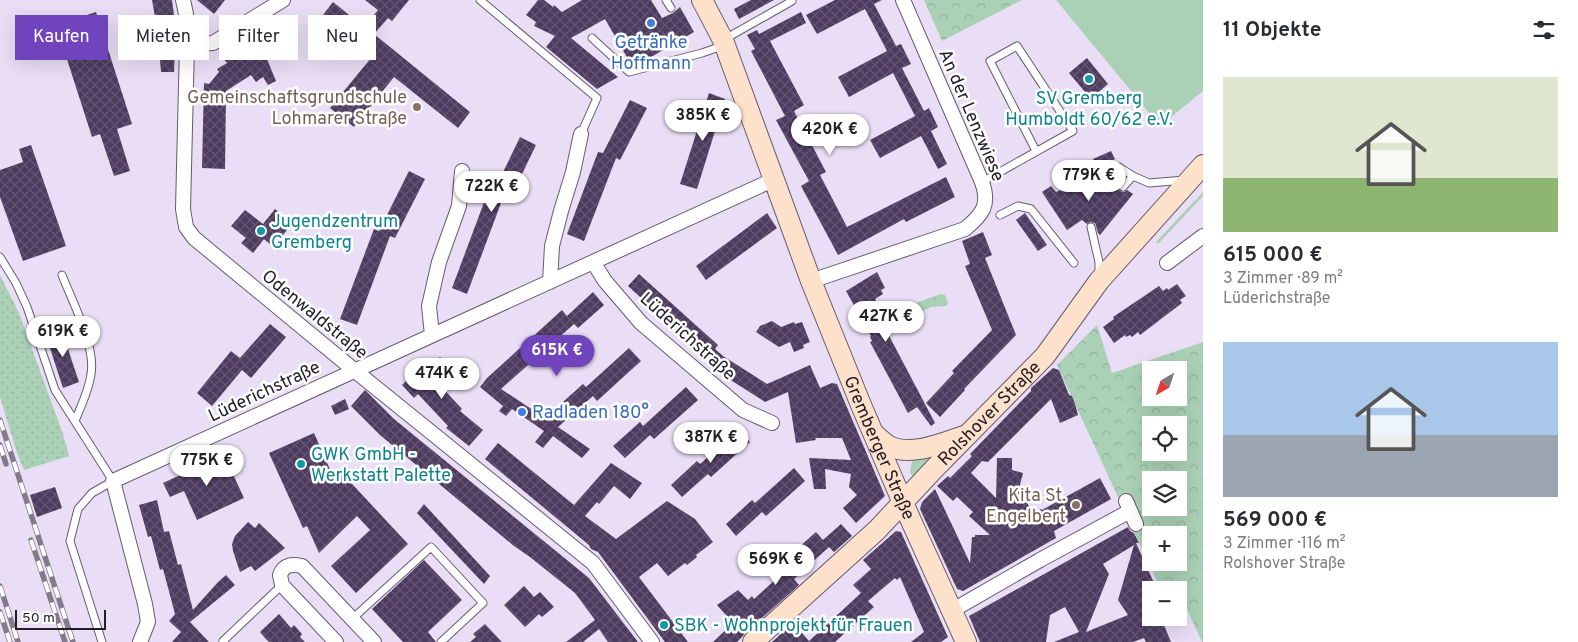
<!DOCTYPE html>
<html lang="de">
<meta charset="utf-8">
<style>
body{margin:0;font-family:Overpass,sans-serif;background:#f2f2f3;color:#2b2b33;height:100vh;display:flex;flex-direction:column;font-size:19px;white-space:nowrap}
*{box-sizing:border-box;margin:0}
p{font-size:16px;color:#7c7c81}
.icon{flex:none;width:28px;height:28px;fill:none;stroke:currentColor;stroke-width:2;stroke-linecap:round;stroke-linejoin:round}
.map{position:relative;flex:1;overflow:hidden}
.side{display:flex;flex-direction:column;background:#fff;width:375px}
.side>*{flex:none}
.top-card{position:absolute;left:15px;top:15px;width:475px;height:45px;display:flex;gap:10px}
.needle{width:32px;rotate:219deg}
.controls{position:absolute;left:1142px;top:361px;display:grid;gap:10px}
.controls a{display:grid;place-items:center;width:45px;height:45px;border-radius:0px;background:#fff;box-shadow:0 5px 20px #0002;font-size:25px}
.scale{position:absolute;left:15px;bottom:12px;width:91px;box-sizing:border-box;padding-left:5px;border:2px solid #211d25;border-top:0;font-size:14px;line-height:18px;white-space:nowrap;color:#211d25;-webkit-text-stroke:4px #fff;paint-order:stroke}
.price{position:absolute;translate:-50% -42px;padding:0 11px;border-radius:18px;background:#fff;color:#222;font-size:16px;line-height:32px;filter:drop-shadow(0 1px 2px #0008)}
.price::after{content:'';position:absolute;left:50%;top:30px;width:15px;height:11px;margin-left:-8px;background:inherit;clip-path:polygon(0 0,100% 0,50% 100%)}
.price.current{background:#7044bc;color:#fff}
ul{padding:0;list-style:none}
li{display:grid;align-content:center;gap:10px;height:265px;padding:0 20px}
li span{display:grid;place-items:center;height:155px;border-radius:0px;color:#555}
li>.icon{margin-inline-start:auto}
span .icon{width:90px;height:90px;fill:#fffc;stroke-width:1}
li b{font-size:21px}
h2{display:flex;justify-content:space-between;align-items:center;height:60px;padding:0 20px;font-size:21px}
.tag{padding:0 18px;border-radius:0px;background:#fff;box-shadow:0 5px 20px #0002;font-size:18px;line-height:45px}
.tag.current{background:#7044bc;color:#fff}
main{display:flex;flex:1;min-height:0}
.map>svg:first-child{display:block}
</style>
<main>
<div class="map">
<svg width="1203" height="642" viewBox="0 0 1203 642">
<defs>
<pattern id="park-crowns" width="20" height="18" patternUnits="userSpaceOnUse" patternTransform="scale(1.25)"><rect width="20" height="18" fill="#aad1b5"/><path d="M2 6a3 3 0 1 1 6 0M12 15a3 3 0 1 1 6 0" fill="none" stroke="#92b39c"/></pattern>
<pattern id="garden-dots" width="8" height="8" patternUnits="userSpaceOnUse" patternTransform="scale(1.25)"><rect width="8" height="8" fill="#aad1b5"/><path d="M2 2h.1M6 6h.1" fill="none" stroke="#92b39c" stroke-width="1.8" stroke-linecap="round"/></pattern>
<pattern id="building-cross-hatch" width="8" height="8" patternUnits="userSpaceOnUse" patternTransform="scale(1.25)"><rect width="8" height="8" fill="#4e3b60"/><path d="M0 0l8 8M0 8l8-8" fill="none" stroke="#645573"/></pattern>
</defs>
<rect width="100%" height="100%" fill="#e9def5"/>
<path fill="#aad1b5" d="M1056,0H1203V91L1160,126Z
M1203,192V196L1158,244L1156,242Z
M939,450L916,474L912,476L910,472L913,455Z"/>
<path fill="url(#park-crowns)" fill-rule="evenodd" d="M924,0H1022L942,41Z
M941,294L945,295L948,303L946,306L931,307L919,313L915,311L913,308L916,303Z
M1097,325L1112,373L1203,342V642H1202L1177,587L1170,590H1161L1057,365ZM1151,370H1179V398H1151ZM1151,425H1179V452H1151ZM1151,480H1179V508H1151ZM1151,535H1179V562H1151Z"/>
<path fill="url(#garden-dots)" d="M0,275L19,313L63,434L69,456L24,470L17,453L0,397Z"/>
<path fill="url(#building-cross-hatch)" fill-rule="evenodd" d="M152,0H172L175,23L169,24L171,44H175L174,72H161L158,34Z
M197,0H225L214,14Z
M365,0H409L392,21L388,18L374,34L470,112L458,128L394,77L354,127L330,108L371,58L342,34L337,40L316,24L333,2L364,27L378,10Z
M538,0H544L553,7L554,5L562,12L582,0H651L662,18L673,13L680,7L694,32L641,63L632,66L605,19L589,28L571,38L618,77L597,89L546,47L555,36L534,26L536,22L526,15Z
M751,0H774L739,19L734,9Z
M835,0H882L874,4L896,46L901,44L911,64L902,68L924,111L929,108L938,127L931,131L947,164L938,169L921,136L880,158L870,140L915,116L893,73L849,97L838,77L887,51L865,9L817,34L806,15Z
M96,12L132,124L117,129L130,171L114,176L100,134L92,137L56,25Z
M801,12L806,23L770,41L804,105L794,111L826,172L820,175L847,227L946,177L955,197L906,222L904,219L838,255L801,186L809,181L776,120L785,116L751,51L755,49L747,35L757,30L759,34Z
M257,38L265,51L264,52L276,81L268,85L263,77L256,82L251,75L226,91L225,169L202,168L204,83L209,84L219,72L217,69L227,63L224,59Z
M1087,58L1108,84L1091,99L1069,73Z
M709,93L725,99L697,189L680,184Z
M630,100L647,108L620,160L616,158L584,241L567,234L598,152L603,153Z
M520,137L536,145L511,197L504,195L467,294L452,288L489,189L494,191Z
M31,145L66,246L23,261L0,197V170L23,162L19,149Z
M1111,151L1115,159L1097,168L1093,159Z
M1103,170L1102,173L1104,177L1107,178L1111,177L1119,183L1118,188L1120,191L1124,192L1127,190L1133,194L1100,235L1098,233L1095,223L1090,222L1087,224L1082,220L1067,230L1042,192L1051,186L1056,192Z
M409,171L425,179L395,238L390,236L357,325L340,319L374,229L379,231Z
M275,209L292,223L283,235L288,239L278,251L264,239L253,253L241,243L246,238L231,226L245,210L263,224Z
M767,213L777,228L706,280L696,266Z
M1025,213L1047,245L1038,251L1016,220Z
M983,232L992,255L985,258L1016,335L964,389L965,390L940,417L926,403L954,373L952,371L992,330L965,266L970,264L962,241Z
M877,272L885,288L881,290L883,294L875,299L889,326L885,328L935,423L931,426L917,407L908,413L870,342L872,341L870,337L871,336L846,291Z
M639,274L718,345L715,349L723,356L767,384L810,365L820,388L832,383L837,384L885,496L856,523L843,508L857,495L849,487L851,474L825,469L826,489H814L809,458L851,460L842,438H815L816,440L796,443L788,392L765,402L715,370L717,367L628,286Z
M1177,284L1186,296L1180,300L1182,303L1140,335L1138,332L1132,337L1130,335L1126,337L1125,335L1114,343L1103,327L1114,319L1113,317L1159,286L1163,291L1167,288L1168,290Z
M593,292L604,305L578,328L574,324L501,389L545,418L583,384L586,387L629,348L641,361L597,401L593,396L558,427L590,449L582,458L553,436L543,448L535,442L544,431L512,409L506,416L499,411L503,406L480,387L487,378L562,310L567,316Z
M772,321L781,327L794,322L795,324L802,322L810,342L803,345L804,348L794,352L790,342L779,347L756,332L760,326Z
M270,324L286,337L251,378L242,370L212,406L197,393L231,351L240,358Z
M62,331L64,336L69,335L72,344L67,346L79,382L63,388L46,336Z
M440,357L451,369L437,382L462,409L460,411L483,430L469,446L446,428L448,426L418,394L414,398L402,385L422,366L427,362L430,366Z
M1053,368L1059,370L1069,395L1072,396L1075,404L1078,415L1060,423L1051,399L988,462L982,461L971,473L996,498L997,458H1012V470L1023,473L1019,489L1033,513L1041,509L1042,510L1100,478L1111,499L1054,531L1056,538L963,591L957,589L920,509L922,502L935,489L970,563L972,537H975V535H990L969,516L973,512L957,497L953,501L937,486L948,476L950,478L972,456L970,454L1031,391V388Z
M686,387L698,400L654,439L650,435L625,458L613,446L640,422L643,426Z
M365,390L394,419L589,578L638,642H608L599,629L583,642H566L595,620L575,593L530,557L514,546L380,435L351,406Z
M345,399L349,409L335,415L331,406Z
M739,430L750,442L711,477L708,474L682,497L671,485L697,461L700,464Z
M314,433L332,474L340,471L408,544L356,593L331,566L370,530L357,516L319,553L307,526L303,528L269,453Z
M498,443L574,505L611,463L642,483L630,499L614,486L599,504L597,502L585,516L616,539L667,501L695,519L713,542L696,555L697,557L687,565L685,563L668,576L657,563L639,577L688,642H665L598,552L591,549L589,545L485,459Z
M224,455L244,498L197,520L184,491L170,497L163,483Z
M794,468L805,481L766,516L762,512L736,536L726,524L752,500L755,503Z
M55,487L62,508L37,517L30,495Z
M157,500L164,532L169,531L178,565L181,564L193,610L218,582L226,575L235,585L190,622L209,642H172L181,632L169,621L175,614L163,569L160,570L151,536L148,537L139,505Z
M424,504L490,576L484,584L417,513Z
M248,522L255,528L259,523L285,548L255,571L251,566L240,572L233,551L232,544L235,536Z
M841,524L852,536L834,552L829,547L794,579L799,585L745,633L742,637L737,642H713L733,623L717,605L738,590L748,600L752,596L754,599L786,570L780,564L816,532L823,540Z
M1128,527L1130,531L1134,533L1139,543H1136L1154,583L1151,585V618H1161L1171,642H1146L1144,638L1133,642H1054L1079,632L1065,607L1050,615L1046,642H980L969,616ZM1134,545L1118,600L1128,615L1086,632L1109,574L1103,564Z
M896,531L901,532L948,637L941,642H911L924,632L900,577L897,580L895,578L868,601L874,607L835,642H772L793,623L809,641L861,593L853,585L871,569L863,560Z
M424,560L462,600L428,632L436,642H403L372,609Z
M524,586L534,597L540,592L554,607L542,617L539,614L525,627L504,605Z
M279,614L291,628L294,625L302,634L300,637L305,642H269L265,638L260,632Z
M485,624L502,642H470L476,637L473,634Z"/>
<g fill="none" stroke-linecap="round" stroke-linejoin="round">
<defs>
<path id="lane" d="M480,0L597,98L581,134
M666,0L671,8
M592,38L629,72L702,53L722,46
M723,40L792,1
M1107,173L1119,167L1133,176
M982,182L1073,131L1017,46L990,61L1036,151
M1123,187L1133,176L1149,183L1185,180
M1000,215L1018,206L1031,209L1074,263
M1091,227L1099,262V276
M0,257L16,283L27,307L55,390L113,481L92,493L78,509L70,541L102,642
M62,275C72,301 96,346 91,374C89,390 81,406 75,421
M352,619L431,547L483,603L441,642
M224,642L223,641L282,585"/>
<path id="street" d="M183,0L186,14L187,45L183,209L186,227L194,238L354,370L593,563L652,642
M187,45L213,43L283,0
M593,262L605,281L641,323L743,410L772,423
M1167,263L1203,236
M811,281L965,229C983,214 990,205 982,182L903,0
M550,282L552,246L561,211L573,172L581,134
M432,335L429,306L439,262L459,206L462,171
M1126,501L1136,524
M953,610L1040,560L1130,511
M140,642L148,622L145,604L113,481L775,179
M336,642L282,585L280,575C284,564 292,564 302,566L374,642"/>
<g id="secondary">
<path id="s1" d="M702,0L723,40L811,281L861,405L903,503L966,642"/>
<path d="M874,434C879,438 884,443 889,446C911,457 943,443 964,436"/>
<path id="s2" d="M753,642L877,530L934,469L1045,356L1099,281L1203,165"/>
</g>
</defs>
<use href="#lane" stroke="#655b6f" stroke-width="9"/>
<use href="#street" stroke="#655b6f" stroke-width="16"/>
<use href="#secondary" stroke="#655b6f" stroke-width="22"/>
<use href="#lane" stroke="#fff" stroke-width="7"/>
<use href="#street" stroke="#fff" stroke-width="14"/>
<use href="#secondary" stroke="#fde1ca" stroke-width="20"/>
<defs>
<path id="rail" d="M0,420L73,642
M0,445L6,464
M31,540L65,642
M0,586L18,642
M0,612L10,642"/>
</defs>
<use href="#rail" stroke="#827b8a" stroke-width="5.5"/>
<use href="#rail" stroke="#fff" stroke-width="4" stroke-dasharray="11" stroke-linecap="butt"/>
</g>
<g fill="#3f7fe0" stroke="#fff" stroke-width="2">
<circle cx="651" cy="23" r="5"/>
<circle cx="522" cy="412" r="5"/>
</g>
<g fill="#0f9aa8" stroke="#fff" stroke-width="2">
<circle cx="1089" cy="79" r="5"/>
<circle cx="261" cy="231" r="5"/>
<circle cx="301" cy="464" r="5"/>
<circle cx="664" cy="625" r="5"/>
</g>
<g fill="#8d6e63" stroke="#fff" stroke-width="2">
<circle cx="417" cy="107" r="5"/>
<circle cx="1076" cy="505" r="5"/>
</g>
<g text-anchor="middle" stroke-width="5" stroke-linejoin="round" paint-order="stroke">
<g font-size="18" fill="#366cbe" stroke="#fff">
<text x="651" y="48">Getränke<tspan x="651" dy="21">Hoffmann</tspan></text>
<text x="532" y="418" text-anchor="start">Radladen 180°</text>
</g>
<g font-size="18" fill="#785e54" stroke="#fff" text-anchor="end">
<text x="407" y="103">Gemeinschaftsgrundschule<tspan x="407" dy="21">Lohmarer Straße</tspan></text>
<text x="1066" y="501">Kita St.<tspan x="1066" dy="21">Engelbert</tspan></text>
</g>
<g font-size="18" fill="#0d838f" stroke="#fff" text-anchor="start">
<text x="1089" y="104" text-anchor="middle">SV Gremberg<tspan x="1089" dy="21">Humboldt 60/62 e.V.</tspan></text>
<text x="271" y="227">Jugendzentrum<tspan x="271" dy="21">Gremberg</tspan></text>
<text x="311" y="460">GWK GmbH -<tspan x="311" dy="21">Werkstatt Palette</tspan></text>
<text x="674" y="631">SBK - Wohnprojekt für Frauen</text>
</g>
<g font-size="18" fill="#211d25" stroke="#fff">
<text transform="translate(972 115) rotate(67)" y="6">An der Lenzwiese</text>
<text transform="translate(315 314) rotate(39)" y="6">Odenwaldstraße</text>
<text transform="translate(688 336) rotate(42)" y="6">Lüderichstraße</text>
<text transform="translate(264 391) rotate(-25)" y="6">Lüderichstraße</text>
<text dy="6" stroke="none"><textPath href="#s2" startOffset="329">Rolshover Straße</textPath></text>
<text dy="6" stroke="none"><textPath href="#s1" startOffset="482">Gremberger Straße</textPath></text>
</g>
</g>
</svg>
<div class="controls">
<a><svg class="needle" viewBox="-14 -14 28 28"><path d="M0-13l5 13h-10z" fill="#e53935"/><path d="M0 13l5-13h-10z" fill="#7c7c81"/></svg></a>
<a><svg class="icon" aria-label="locate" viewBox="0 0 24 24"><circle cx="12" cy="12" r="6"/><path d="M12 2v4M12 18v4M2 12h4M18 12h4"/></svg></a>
<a><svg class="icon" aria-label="layers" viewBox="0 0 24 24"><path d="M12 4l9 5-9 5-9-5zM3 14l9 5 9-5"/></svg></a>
<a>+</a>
<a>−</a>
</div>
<div class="scale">50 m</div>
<b class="price" style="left:703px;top:142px">385K €</b>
<b class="price" style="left:830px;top:156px">420K €</b>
<b class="price" style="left:1089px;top:202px">779K €</b>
<b class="price" style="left:492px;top:213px">722K €</b>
<b class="price" style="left:886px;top:343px">427K €</b>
<b class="price" style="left:63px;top:358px">619K €</b>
<b class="price current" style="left:557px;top:377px">615K €</b>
<b class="price" style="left:442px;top:400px">474K €</b>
<b class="price" style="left:711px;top:464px">387K €</b>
<b class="price" style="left:207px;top:487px">775K €</b>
<b class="price" style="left:776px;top:586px">569K €</b>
<div class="top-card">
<a class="tag current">Kaufen</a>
<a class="tag">Mieten</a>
<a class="tag">Filter</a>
<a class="tag">Neu</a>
</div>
</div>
<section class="side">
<h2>11 Objekte<svg class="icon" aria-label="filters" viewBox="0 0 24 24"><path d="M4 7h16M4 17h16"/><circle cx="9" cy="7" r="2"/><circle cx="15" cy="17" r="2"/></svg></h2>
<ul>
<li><span style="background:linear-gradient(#dfe7d0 65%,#8fb573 0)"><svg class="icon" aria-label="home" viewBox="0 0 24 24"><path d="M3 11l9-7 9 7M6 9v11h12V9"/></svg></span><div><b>615 000 €</b><p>3 Zimmer · 89 m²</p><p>Lüderichstraße</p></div></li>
<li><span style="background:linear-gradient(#a9c7e8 60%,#9aa5b1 0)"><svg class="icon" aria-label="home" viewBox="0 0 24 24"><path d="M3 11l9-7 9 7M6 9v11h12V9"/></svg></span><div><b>569 000 €</b><p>3 Zimmer · 116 m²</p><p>Rolshover Straße</p></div></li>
</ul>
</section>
</main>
